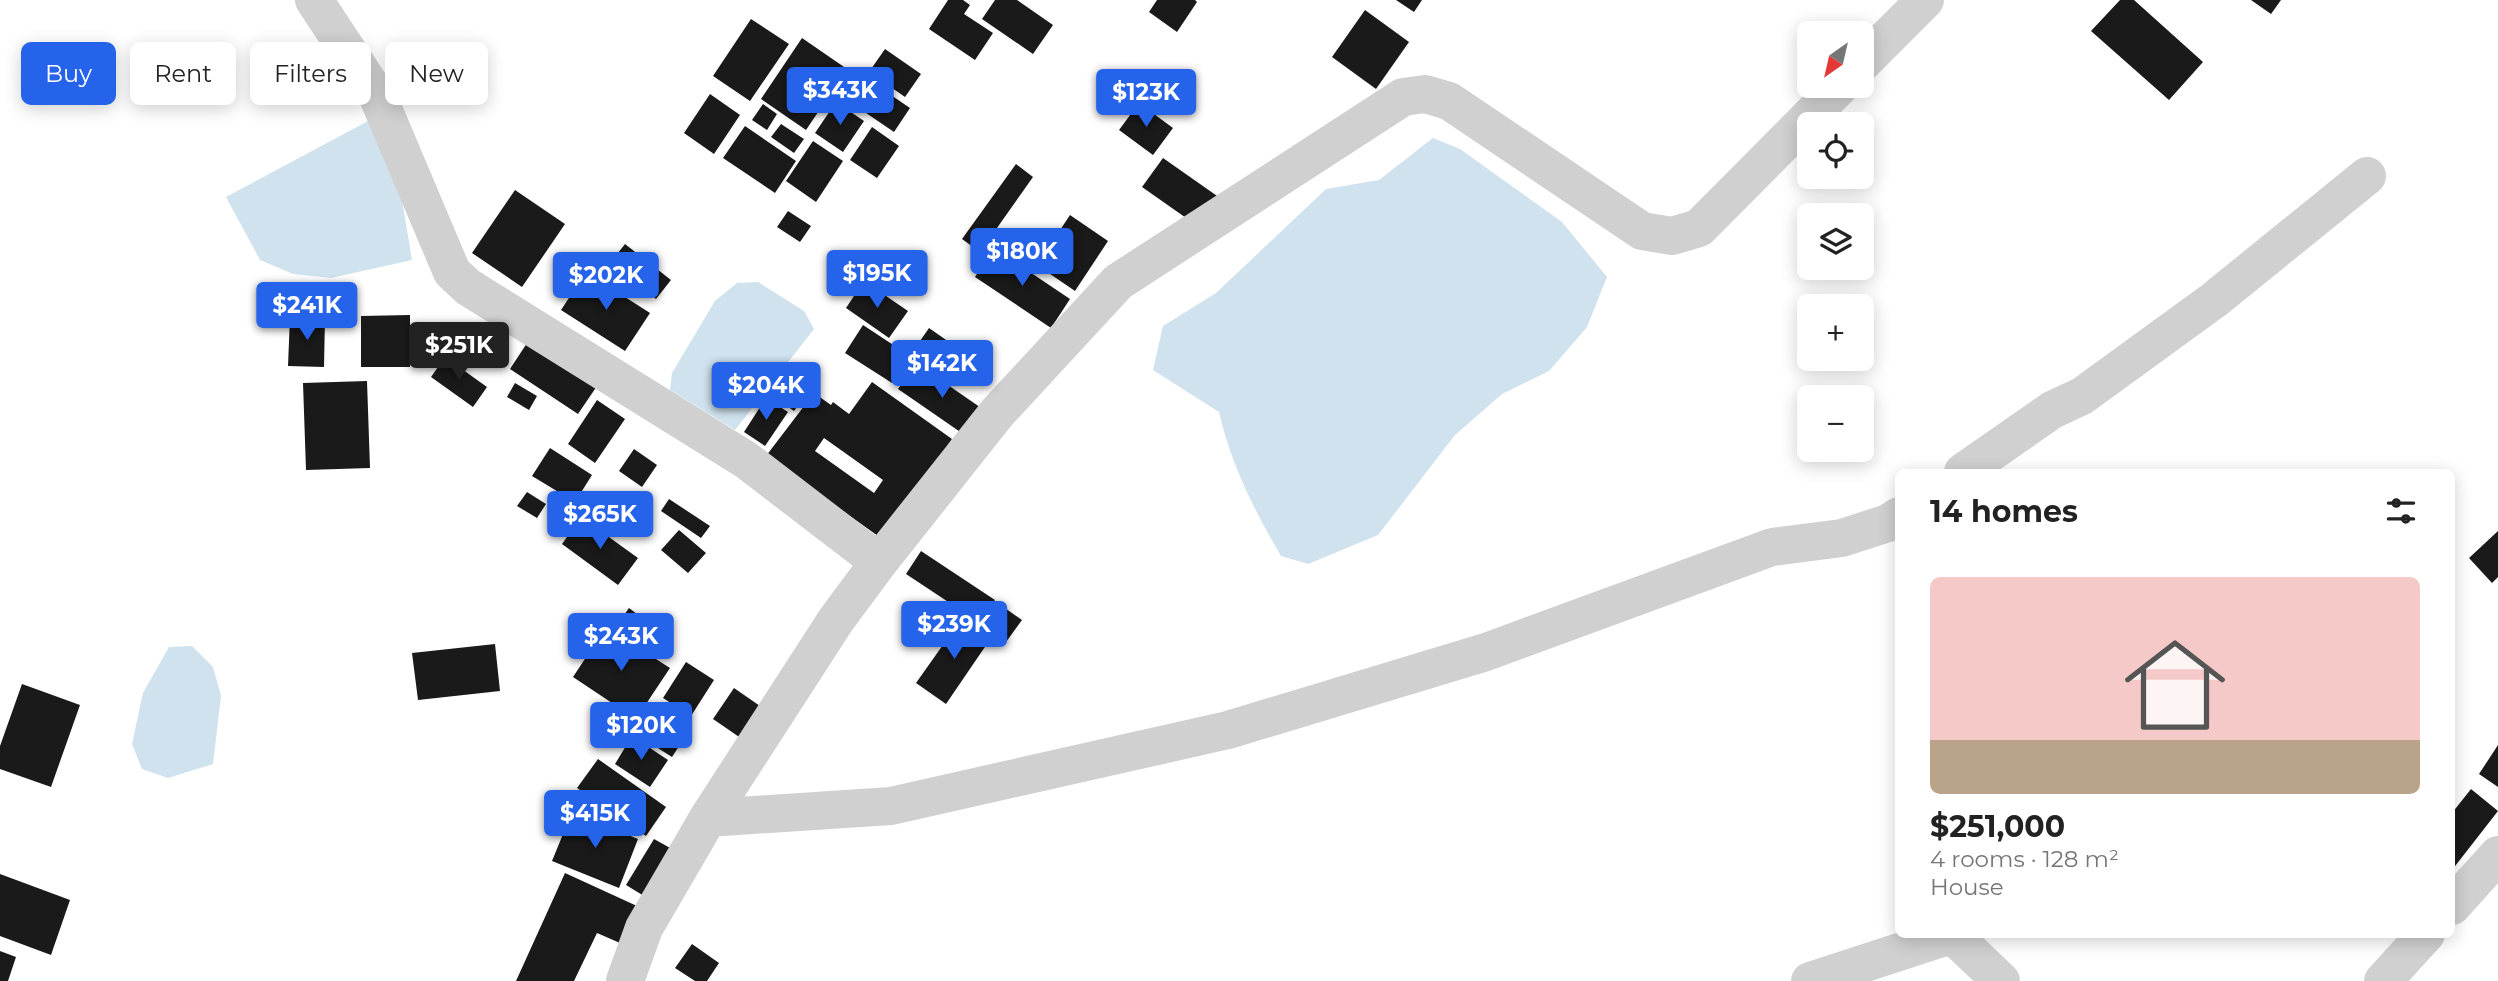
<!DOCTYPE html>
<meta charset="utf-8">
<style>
body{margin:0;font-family:Montserrat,sans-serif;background:#f2f2f2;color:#222;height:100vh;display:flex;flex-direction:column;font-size:26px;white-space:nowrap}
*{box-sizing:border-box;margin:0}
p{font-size:23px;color:#767676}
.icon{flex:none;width:38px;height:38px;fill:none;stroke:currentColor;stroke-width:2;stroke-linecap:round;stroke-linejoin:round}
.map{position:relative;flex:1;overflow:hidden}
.panel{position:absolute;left:1895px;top:469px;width:560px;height:469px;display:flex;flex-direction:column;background:#fff;border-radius:10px;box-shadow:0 4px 18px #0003}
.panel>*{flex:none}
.top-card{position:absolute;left:21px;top:42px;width:665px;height:63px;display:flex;gap:14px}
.needle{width:46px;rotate:214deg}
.controls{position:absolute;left:1797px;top:21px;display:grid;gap:14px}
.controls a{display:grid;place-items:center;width:77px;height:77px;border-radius:10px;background:#fff;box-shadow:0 4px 18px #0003;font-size:35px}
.price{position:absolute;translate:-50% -60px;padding:0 16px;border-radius:7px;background:#2563eb;color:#fff;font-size:23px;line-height:46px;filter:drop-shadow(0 2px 4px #0008)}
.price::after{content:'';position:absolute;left:50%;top:42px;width:21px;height:16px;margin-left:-10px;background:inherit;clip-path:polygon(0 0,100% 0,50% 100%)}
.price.active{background:#222;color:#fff}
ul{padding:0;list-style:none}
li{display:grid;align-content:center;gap:14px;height:371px;padding:0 35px}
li+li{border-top:2px solid #e0e0e0}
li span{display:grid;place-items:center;height:217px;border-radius:10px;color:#555}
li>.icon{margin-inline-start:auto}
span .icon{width:126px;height:126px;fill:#fffc;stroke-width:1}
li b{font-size:30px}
h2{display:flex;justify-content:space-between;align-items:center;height:84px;padding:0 35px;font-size:30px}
.tag{padding:0 24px;border-radius:10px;background:#fff;box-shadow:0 4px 18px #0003;font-size:24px;line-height:63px}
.tag.active{background:#2563eb;color:#fff}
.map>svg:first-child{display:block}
</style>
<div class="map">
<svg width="2498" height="981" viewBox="0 0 2498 981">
<rect width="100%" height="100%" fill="#fff"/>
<path fill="#cfe2ee" d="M370,120L396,164L412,260L331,278L293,274L260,260L226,197Z
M1433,138L1460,149L1562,222L1607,277L1587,327L1549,371L1502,394L1455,435L1378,535L1308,564L1281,556C1254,510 1231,464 1219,412L1153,370L1163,326L1216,293L1326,189L1379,180Z
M758,282L804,311L814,329L735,430L670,390L672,373L715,301L737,283Z
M192,646L213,667L221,696L213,764L168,778L142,769L132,744L143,693L169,647Z"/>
<path fill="#1a1a1a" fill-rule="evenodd" d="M948,0H963L970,5L964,14L993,33L975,60L929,29Z
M995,0H1017L1053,25L1033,54L982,19Z
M1157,0H1195L1197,2L1177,32L1149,12Z
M1396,0H1422L1414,12Z
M2120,0H2134L2203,62L2169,100L2091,31Z
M2251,0H2281L2271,14Z
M1365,10L1409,42L1376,89L1332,57Z
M751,19L789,44L750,101L713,76Z
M802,38L847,69L806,130L761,99Z
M885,49L921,74L905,97L869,72Z
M863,76L910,108L894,132L847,100Z
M710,94L740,115L714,154L684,133Z
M836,102L864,121L843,152L815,133Z
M1139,103L1173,128L1153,155L1119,130Z
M763,104L777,114L767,130L752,120Z
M781,124L804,139L794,153L771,137Z
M745,126L796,161L775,193L723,158Z
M872,127L899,146L877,178L850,160Z
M813,141L843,161L816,202L786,181Z
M1163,158L1220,198L1199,227L1142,187Z
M1016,164L1033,177L980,252L962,239Z
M515,190L565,224L522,287L472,253Z
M788,211L811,226L800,242L777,227Z
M1070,215L1108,241L1075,291L1037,265Z
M625,244L671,280L656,299L610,263Z
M994,248L1070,299L1051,328L975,277Z
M586,272L650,313L625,351L561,310Z
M864,281L908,311L889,338L846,308Z
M410,315V367H361V316Z
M290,316L325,317L324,367L288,366Z
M863,325L910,356L892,383L845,353Z
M929,328L969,356L951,382L911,354Z
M529,340L597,386L578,414L510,369Z
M445,357L487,387L473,407L431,377Z
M916,363L987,412L969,438L898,389Z
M792,367L814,383L794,411L773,396Z
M367,381L370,468L306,470L303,383Z
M872,382L952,439L885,541L766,456L814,393L831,405L833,402L849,414ZM824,438L883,480L874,493L815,451Z
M515,383L537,396L529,410L507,397Z
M766,398L788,412L765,446L744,432Z
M597,400L625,419L595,463L568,444Z
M550,448L592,475L575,502L532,476Z
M634,449L657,465L642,487L619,471Z
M527,492L546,504L537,518L517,506Z
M669,499L710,526L701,538L661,511Z
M581,517L638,558L618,585L562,544Z
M679,530L706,553L688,573L661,550Z
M2498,531V577L2492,583L2469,558Z
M921,551L995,600L980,623L906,574Z
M999,604L1022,620L1006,642L984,626Z
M629,608L650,624L639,640L617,625Z
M962,618L991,638L946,704L916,683Z
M606,627L670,668L636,719L573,677Z
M495,644L500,691L418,700L412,653Z
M686,662L714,680L691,716L663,698Z
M22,684L80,705L51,787L0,769V746Z
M734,688L766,710L745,741L713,719Z
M659,704L692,726L672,757L639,736Z
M632,736L668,760L650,787L615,764Z
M2498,745V787L2479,774Z
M598,759L666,807L646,836L577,788Z
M2471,789L2498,811L2452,870V813Z
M572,812L638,839L619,888L552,861Z
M654,839L672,849L644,896L626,885Z
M565,873L637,906L620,943L597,933L574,981H516Z
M0,874L70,900L51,955L0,936Z
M692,944L719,963L707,981H695L675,968Z
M0,951L16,957L8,981H0Z"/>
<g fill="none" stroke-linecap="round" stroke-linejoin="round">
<path stroke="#d0d0d0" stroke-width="38" d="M314,0L378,97L452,272L468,287L746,460L879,562
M1862,63L1925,0
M1963,472L2052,410L2082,396L2214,300L2367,176
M708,818L891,806L1228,730L1486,652L1772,547L1842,538L1888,523L1899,516
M2452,906L2498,855
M625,981L644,928L708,818L836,620L879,562L997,413L1118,282L1403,97L1425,94L1449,101L1642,231L1672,236L1699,228L1840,86
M1810,981L1948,936L1960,942L2001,981
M2383,981L2426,934"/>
</g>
</svg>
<div class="controls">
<a><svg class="needle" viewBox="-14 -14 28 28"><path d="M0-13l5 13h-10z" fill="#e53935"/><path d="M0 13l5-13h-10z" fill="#767676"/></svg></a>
<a><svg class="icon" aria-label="locate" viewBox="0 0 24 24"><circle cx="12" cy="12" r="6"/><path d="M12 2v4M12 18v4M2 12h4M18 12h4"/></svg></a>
<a><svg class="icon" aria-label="layers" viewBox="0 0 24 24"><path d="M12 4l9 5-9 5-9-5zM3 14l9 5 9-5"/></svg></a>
<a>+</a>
<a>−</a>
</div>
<b class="price" style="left:840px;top:127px">$343K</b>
<b class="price" style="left:1146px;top:129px">$123K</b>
<b class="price" style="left:1022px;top:288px">$180K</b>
<b class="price" style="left:877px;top:310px">$195K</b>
<b class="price" style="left:606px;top:312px">$202K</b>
<b class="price" style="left:307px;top:342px">$241K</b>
<b class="price active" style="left:459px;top:382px">$251K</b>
<b class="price" style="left:942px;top:400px">$142K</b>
<b class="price" style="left:766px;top:422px">$204K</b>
<b class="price" style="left:600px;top:551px">$265K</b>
<b class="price" style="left:954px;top:661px">$239K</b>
<b class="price" style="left:621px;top:673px">$243K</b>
<b class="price" style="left:641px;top:762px">$120K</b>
<b class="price" style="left:595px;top:850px">$415K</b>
<div class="top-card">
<a class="tag active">Buy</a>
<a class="tag">Rent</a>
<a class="tag">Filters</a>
<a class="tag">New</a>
</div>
<section class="panel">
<h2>14 homes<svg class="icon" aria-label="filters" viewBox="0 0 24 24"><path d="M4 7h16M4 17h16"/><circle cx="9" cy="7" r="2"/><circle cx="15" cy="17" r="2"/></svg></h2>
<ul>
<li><span style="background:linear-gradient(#f6c9c9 75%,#b9a48a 0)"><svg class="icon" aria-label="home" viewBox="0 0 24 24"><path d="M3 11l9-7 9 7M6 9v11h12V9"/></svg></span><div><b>$251,000</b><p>4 rooms · 128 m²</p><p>House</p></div></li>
</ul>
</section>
</div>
